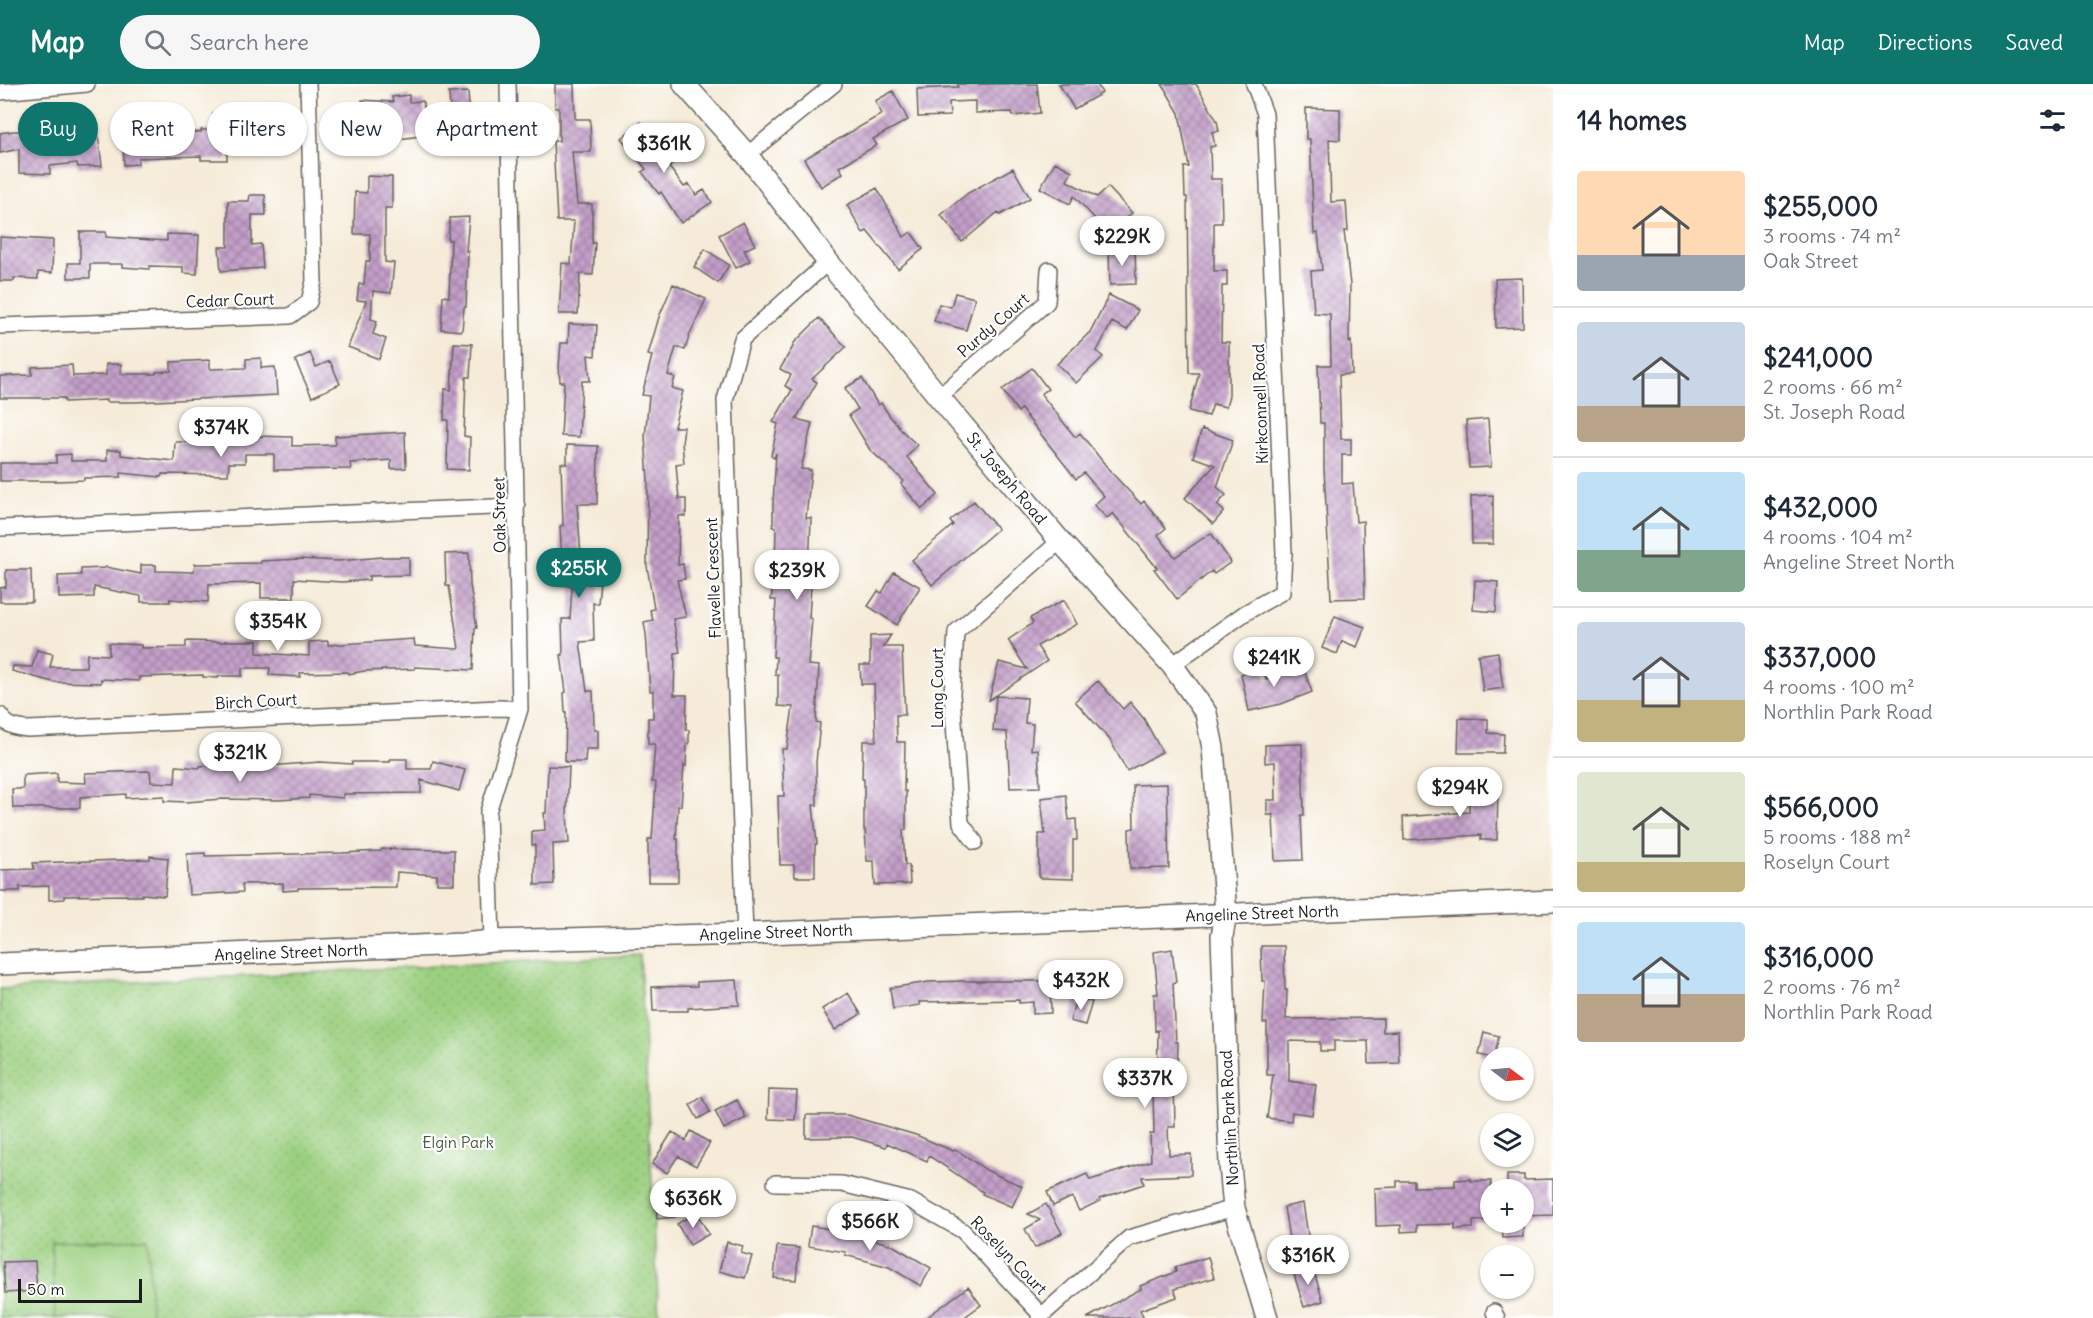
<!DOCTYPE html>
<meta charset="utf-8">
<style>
body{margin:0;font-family:Delius,sans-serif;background:#f6f6f7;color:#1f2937;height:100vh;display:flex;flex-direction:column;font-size:22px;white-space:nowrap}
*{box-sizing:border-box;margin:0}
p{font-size:20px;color:#747a83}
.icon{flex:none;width:33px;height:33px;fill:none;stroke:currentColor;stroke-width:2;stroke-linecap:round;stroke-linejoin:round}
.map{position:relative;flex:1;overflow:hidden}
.details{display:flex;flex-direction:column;background:#fff;width:540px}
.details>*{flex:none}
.guide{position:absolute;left:18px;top:18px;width:570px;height:54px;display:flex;gap:12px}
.needle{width:39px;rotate:106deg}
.fabs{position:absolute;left:1480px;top:963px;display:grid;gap:12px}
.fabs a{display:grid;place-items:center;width:54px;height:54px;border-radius:50%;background:#fff;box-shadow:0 2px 4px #0004;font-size:30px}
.scale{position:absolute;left:18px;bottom:15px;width:124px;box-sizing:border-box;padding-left:6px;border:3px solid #1c1c1c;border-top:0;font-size:16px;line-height:21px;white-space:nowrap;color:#1c1c1c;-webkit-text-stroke:4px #fff;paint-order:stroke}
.price{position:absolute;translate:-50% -51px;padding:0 14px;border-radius:21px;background:#fff;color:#222;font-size:20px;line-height:39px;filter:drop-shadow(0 2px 3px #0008)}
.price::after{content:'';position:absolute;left:50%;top:36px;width:18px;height:14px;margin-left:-9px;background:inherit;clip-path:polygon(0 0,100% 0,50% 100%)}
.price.on{background:#0f766e;color:#fff}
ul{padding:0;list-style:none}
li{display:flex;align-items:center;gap:18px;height:150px;padding:0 24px}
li+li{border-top:2px solid #e0e1e3}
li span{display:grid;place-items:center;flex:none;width:168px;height:120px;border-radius:6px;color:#555}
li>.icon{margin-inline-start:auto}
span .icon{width:72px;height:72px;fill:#fffc;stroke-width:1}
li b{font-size:26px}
h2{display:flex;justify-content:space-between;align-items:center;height:72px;padding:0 24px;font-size:26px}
.pill{padding:0 21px;border-radius:27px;background:#fff;box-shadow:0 2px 4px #0004;font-size:21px;line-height:54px}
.pill.on{background:#0f766e;color:#fff}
header{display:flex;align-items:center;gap:36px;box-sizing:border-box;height:84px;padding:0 30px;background:#0f766e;color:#fff}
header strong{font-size:28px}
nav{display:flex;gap:33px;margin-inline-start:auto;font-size:21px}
.search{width:420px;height:54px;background:#f6f6f7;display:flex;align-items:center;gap:15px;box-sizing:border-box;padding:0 21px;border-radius:33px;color:#747a83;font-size:22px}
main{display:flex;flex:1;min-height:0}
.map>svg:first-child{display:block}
</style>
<header>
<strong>Map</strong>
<div class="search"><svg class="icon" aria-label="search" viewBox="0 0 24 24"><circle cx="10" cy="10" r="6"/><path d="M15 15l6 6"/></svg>Search here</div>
<nav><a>Map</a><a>Directions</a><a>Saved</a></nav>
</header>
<main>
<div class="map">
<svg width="1553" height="1234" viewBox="0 0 1553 1234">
<defs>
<pattern id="park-dots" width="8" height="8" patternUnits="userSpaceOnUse" patternTransform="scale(1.5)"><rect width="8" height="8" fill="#9cd081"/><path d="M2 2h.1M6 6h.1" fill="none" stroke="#86b26f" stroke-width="1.8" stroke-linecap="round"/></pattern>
<pattern id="building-cross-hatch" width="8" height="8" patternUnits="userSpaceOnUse" patternTransform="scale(1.5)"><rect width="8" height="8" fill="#c39fc9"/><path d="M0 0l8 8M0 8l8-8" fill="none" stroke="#9e81a2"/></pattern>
</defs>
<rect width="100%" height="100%" fill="#fff"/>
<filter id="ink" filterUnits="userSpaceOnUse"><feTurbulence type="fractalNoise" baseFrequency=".0167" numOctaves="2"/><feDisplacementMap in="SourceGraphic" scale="12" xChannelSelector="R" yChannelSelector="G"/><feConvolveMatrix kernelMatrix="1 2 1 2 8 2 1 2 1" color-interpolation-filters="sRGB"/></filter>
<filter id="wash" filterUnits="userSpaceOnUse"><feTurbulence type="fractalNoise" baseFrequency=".008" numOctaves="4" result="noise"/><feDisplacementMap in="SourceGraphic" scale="24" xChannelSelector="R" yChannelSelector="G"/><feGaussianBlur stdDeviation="1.35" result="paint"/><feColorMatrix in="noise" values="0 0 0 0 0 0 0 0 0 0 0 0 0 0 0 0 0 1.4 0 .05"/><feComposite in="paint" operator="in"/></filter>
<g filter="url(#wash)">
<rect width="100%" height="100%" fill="#f5ebd8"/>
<path fill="url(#park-dots)" stroke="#5c764e" stroke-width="1.5" d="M640,871L659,1234H0V905Z"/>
<path fill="#9cd081" stroke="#5c764e" stroke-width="1.5" d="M148,1155L151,1234H55L52,1158Z"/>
<g id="blocks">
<path fill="url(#building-cross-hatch)" d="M555,0H574L575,35H590L591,68H572L577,120H592V159H595L593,191L580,190L578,230H559L562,179L571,180L574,137H557L553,57H559V24H555Z
M958,0H1037L1040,29L1013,32L1012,28L975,29V17L949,18L950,32L918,33L917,5L958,3Z
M1059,0H1097L1102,9L1074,25Z
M1162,0H1196L1217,37L1219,47L1212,48L1215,62L1210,63L1211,95H1221L1222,139H1214V187H1227V202H1222L1221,258H1229V312L1226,323L1213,320L1209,332L1189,327L1199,289H1189L1187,113H1185L1184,83H1189L1179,29Z
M893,7L908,36L873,55L877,61L839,83L843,89L821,103L804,75L882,30L875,17Z
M468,8L471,52L452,53L449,9Z
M409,11V18L423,17L427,51L371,59L344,58L345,26L361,27L362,16L393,18L392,13Z
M1306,24L1340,25V56L1329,55L1331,118L1346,117L1348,147H1344L1350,201L1349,258L1351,257L1352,290L1339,291L1341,355H1351V371H1342V400L1353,399L1356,438L1363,437L1365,514L1331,515L1324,384V339H1320L1318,281H1331L1330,230L1314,229L1311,187L1322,186L1318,149L1314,150L1310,55H1306Z
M272,27L273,46L258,47L259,62L227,64V76H201V72L138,74V80L124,81L122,38L161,36V49L201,48V46H213V30Z
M641,38L673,79L669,83L684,103L689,100L696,111L704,106L712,118L681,139L661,108L659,110L642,88L646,85L621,54Z
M97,41L102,82L78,83L77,79L50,82V90L19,89V65L0,69V49L14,47H32V55H51V60L83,57L82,43Z
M1055,78L1072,87L1067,97L1097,113L1108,103L1132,129L1109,150L1074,112L1070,120L1040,104Z
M1013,84L1030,114L1000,131L998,128L962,158L941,131L968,109Z
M367,92L392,93V124H385V178L394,179L391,209L373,207L371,235L377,237L373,250L386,255L379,275L348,263L366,217L357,216L359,200H364L366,177H370V150H354L355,108L367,109Z
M877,104L904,153L911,148L923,165L898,185L867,147L863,149L847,121Z
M250,111H265L266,131H252V161L261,160L263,184L221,187L219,163H228V117H249Z
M469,133L466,167H468L466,223H464L462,247L441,245L443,212L449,213L451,156H448L450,134Z
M743,138L755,161L744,166L750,177L736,184L719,151Z
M80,148H106V153L167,157V150L199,151L197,190L183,189V183L150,182L149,185L122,183V180H90V194H68V179H80Z
M0,153L53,156L52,189L38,188V195L14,194V197H0Z
M1135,164L1136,200L1110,201L1109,165Z
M705,165L729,181L718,199L694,183Z
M1522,194L1523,243L1496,244L1495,195Z
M673,200L706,215L689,252L685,266L676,263L668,291L675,293L672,304L683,307L674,343H684L682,359L684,379L676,380L679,415H686V432H679L678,481L683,480L685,495L677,496L686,533L673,535L680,568L675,569L674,611H687L686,646H689V660H687L686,682L684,681L681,722H678L676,755H678V798H648V755H652L656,698H652L655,660H648V634H653V607H650L646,550L644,538L653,536L650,526L654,525L647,482L648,396L645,353L649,312L642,311L652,272L648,271L659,233Z
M955,209L975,214L966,246L934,237L939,220L951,223Z
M1109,211L1138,226L1127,246L1112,238L1097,267L1103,273L1076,299L1057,280L1090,248Z
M819,234L846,263L812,295L817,298L796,335L812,339L801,385L811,386L806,434H811L809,486H812L809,534L812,535L808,581L819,582L816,638L820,639L816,678L817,721H813L817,760H815V793H795L794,781H780L778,712H784L782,665H787L793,623L778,622V591H775L776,573H773L776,516H771L775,483L776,443H773V419L776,369L774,374L771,372L778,340L773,338L792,306L785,302L791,291L780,285L794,261L793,260Z
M569,240L597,241L595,272L588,271L590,297H582L579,353L561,352L564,298H560L559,283L561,259H568Z
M454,259L472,260L470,293H466L464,352L470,353L469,386L447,385L448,336H444L445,305L451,306Z
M310,269L316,283L330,277L340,300L312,313L295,276Z
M261,274V284L275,283L277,311L135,318H106V316L65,318L64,314H0V292L32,291V283L72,281L73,292L106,291V280H121V290H156V288L171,287V278L210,276V285L246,284V275Z
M1032,284L1048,305L1041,310L1075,353L1080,349L1111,388L1141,420L1144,417L1166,444L1158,451L1175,473L1211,449L1231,478L1214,490L1212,487L1177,515L1154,485L1157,484L1113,429L1107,434L1094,421L1104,412L1084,389L1076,395L1021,325L1018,328L1002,306Z
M862,294L878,321L881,319L891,334L899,342L898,343L917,361L907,373L938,411L922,425L901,400L904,397L870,366L849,331L858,325L845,304Z
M1488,335L1491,383L1469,384L1466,337Z
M1202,345L1233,356L1217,403L1226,411L1217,421L1224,427L1213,440L1185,414L1215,381L1193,373Z
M405,348L406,384L391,385V376L350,379L351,385L274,386V370H245V379H229L228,391L162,390L161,393L121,389V393L84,394V396L57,397H0V379H56V371L71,370V377H107V366H121V371L174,377L175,358H213V354L255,356V352L292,353V362L335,361V352Z
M567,361L598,362L597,420H577L581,471L602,472L598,520L593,519L594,557L580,558L587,607H593L594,646H598V665H586L585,678H565L566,628H565L564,609L566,608L561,571H563L562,535H570L572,502L561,501L562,478L560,442L563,441L561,379L567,380Z
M1493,411V460H1472L1471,412Z
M974,417L998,445L932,501L912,476L953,441L950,437Z
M469,469L470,501L477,544H475L473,586L415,583V585L364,587L348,590V588L300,589V593L269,591L270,584H242V592H218V594L203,593V591L139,593V597L101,595V599L53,598L12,587L13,582L32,583L37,566L53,570L50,583H86L87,570L109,571V559L141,561V564L186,563V557L225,558V557H257V569L309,572V558L328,557V561L414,555L415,562L459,565L449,502H446L445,470Z
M382,473H409V491L369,492V496L342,498L294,495V514H261V499L209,500L208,518L170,515V518H141V512L94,503V513L59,514L58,492L81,491V485L105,484L106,483L141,490V481H156V487L194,488L195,480L261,479V477L300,475L338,477Z
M6,486H31L32,518H0V504L6,503Z
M894,488L920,503L897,541L868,522L878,507L882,509Z
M1475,496L1498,498L1496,528L1473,526Z
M1064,516L1077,540L1037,562L1047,577L989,616L999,578L1027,585L1008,556L1033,539L1030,534Z
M1335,532L1365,543L1357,563L1342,557L1337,570L1322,564Z
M891,551L883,563H902L905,631H896L897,658H905L904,707H906V746H903L905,781H909L910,800L875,801L874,777H867L865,746H864V695H862L863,657H876L874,600H861L860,581H870V552Z
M1498,568L1503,604L1483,607L1478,571Z
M1303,583L1312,608L1281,620L1249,627L1241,590L1264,585L1266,596Z
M1098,597L1123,625L1130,618L1144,635L1162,668L1127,687L1110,656L1075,617Z
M996,612L1027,614L1025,639L1033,640L1031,666L1038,665L1040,703L1010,704L1007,648L993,647Z
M1459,634L1488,635V649L1504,650L1503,669H1458Z
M1302,660L1304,731H1301L1303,776L1275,777L1273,731H1267V716H1276L1275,678L1265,679V661Z
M390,675H407V685H431L433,677L465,686L459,707L421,696V709L343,710V714L309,711V714L279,716L221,715L187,718L164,717V712L126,714V710L80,713V724H13L12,705H23V691L57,689V698L86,699L85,689L150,687L151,698L175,699L176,682L200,684V682L231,680H256V683L320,678L352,680V678H390Z
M548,682L569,683L567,730L569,759L553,760L554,800L535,801V761H532V747L545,746L544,729H546Z
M1469,698L1498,699L1497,756H1481V751L1404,756L1403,733L1469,728Z
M1167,700L1169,784L1130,785L1129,745L1134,744L1133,701Z
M1066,711L1069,736L1076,735L1077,756H1073V795L1039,794V750H1045L1041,714Z
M382,765L454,766V800H437V791L397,788L396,803L298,804V806L283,807V799L242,800L243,808L189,811L187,770L205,769V772L342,769L381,767Z
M150,772L168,774L165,812L142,810V812H127V811L64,812V815L49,816V802L20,803V807H0V786L34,785L33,779L150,775Z
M1261,862H1284L1285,906H1287L1286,935L1383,934V948L1398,947L1399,979L1369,980L1368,957H1334V967H1320V958L1289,957V997L1316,1001L1312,1031L1292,1028L1291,1037L1267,1034L1273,991H1267V939H1263L1265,897H1262Z
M1172,865L1176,898L1173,899L1176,958H1178L1177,995H1174L1175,1043H1168L1169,1071L1191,1070V1091L1142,1093L1144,1100L1099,1115L1100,1117L1079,1127L1072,1113L1053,1122L1047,1108L1087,1090L1090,1096L1151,1077L1150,1050H1154L1153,1005H1157L1158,946L1155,947L1154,910H1158L1154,868Z
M737,896L739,921L688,924V927H653L652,903L697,902V898Z
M965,897H1050L1051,929L1033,930V918L1019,919V916L919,918L920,921L893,925L890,904L929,898Z
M848,909L861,930L835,946L822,925Z
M1076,914L1092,918L1085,941L1070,937Z
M1484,948L1499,952L1494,974L1479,971Z
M769,1006L797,1007L795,1036L768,1035Z
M702,1013L710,1028L698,1035L690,1021Z
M737,1016L746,1034L724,1045L715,1027Z
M806,1031H847L916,1051L953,1067L955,1065L988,1087L1022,1102L1012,1123L982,1110L983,1108L929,1072L927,1077L887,1059L886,1063L852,1053L806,1054Z
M691,1047L710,1059L696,1082L678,1072L667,1089L652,1080L672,1048L686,1057Z
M1507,1091H1524V1096L1553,1095V1131L1524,1132V1106H1507Z
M1470,1095V1097H1491V1136L1473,1137V1144L1455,1145V1140L1417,1141V1147L1401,1148V1141L1376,1142L1375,1104L1397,1103V1097H1414V1103L1455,1102V1096Z
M673,1114L675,1133L657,1135L656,1116Z
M1303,1119L1309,1158L1290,1161L1284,1123Z
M1046,1120L1062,1149L1035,1164L1025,1145L1040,1136L1028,1130Z
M696,1128L709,1150L690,1161L677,1140Z
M1502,1138H1523V1153L1503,1154Z
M811,1142L844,1147L892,1161L931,1184L921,1202L889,1183L845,1171L846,1168L808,1162Z
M727,1158L743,1162L741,1169L752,1172L745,1194L719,1187Z
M777,1162L799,1164L796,1196L774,1194Z
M1208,1173L1214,1194L1174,1205L1177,1213L1140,1226L1144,1234H1087L1141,1205L1140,1202L1176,1188L1175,1183Z
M35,1177L37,1207L5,1209L3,1178Z
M1312,1181L1323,1217L1304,1223L1293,1187Z
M968,1203L981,1221L963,1234H926Z"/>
</g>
</g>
<g filter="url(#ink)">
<use href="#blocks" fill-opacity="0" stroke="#68645e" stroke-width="1.5"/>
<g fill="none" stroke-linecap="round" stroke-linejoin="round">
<defs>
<path id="street" d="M0,8L87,0
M747,71L834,0
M0,242L290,232L309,218L314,197L308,0
M939,313L1047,218L1049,186
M0,444L517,422
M1172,581L1245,529L1282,508L1284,469L1265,30L1254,0
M0,631C7,642 15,644 28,645L499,624L520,625
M975,758L961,739L952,610L956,548L1060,457
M745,850L725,316L742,255L828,178
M492,857L488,728L520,625L508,0
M775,1099L842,1100L911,1117L963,1147L1042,1232
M1494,1228L1497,1234
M1039,1234L1129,1154L1234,1124"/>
<path id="secondary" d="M684,0L747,71L828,178L939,313L1060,457L1172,581L1206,629L1213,664L1226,830L1222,852L1230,1081L1234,1124L1267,1234
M0,880L462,860L492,857L745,850L1553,817"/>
</defs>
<use href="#street" stroke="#68645e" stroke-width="18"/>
<use href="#secondary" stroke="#68645e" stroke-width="24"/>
<use href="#street" stroke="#fff" stroke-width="15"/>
<use href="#secondary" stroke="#fff" stroke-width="21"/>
</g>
</g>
<g text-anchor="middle" stroke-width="4.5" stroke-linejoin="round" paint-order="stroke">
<g font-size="16" fill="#1c1c1c" stroke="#fff">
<text transform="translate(230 216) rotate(-2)" y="6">Cedar Court</text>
<text transform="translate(993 241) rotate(-41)" y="6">Purdy Court</text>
<text transform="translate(1260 320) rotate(-92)" y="6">Kirkconnell Road</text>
<text transform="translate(1007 394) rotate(50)" y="6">St. Joseph Road</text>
<text transform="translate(499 431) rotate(-91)" y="6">Oak Street</text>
<text transform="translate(713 494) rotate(-92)" y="6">Flavelle Crescent</text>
<text transform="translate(937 604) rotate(-90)" y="6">Lang Court</text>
<text transform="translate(256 617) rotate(-3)" y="6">Birch Court</text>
<text transform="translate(1262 829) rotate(-2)" y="6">Angeline Street North</text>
<text transform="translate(776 848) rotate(-2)" y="6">Angeline Street North</text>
<text transform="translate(291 868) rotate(-2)" y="6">Angeline Street North</text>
<text transform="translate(1229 1034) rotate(-93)" y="6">Northlin Park Road</text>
<text transform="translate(1009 1171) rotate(46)" y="6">Roselyn Court</text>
</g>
<g font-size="16" fill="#495b3f" stroke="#fff">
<text x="458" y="1064">Elgin Park</text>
</g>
</g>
</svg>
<div class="fabs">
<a><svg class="needle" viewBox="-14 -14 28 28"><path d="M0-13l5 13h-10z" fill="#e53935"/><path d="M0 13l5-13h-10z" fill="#747a83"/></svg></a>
<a><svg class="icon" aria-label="layers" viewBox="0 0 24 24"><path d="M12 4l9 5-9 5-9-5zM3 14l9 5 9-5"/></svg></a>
<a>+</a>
<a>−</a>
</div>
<div class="scale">50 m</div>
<b class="price" style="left:664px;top:90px">$361K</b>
<b class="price" style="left:1122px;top:183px">$229K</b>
<b class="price" style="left:221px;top:374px">$374K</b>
<b class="price on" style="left:579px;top:515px">$255K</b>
<b class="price" style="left:797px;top:517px">$239K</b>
<b class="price" style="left:278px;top:568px">$354K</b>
<b class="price" style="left:1274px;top:604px">$241K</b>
<b class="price" style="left:240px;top:699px">$321K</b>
<b class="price" style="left:1460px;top:734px">$294K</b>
<b class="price" style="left:1081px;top:927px">$432K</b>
<b class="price" style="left:1145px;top:1025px">$337K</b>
<b class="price" style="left:693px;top:1145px">$636K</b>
<b class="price" style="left:870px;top:1168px">$566K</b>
<b class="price" style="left:1308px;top:1202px">$316K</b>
<div class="guide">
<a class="pill on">Buy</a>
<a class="pill">Rent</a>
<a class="pill">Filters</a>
<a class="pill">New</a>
<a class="pill">Apartment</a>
</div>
</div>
<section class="details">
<h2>14 homes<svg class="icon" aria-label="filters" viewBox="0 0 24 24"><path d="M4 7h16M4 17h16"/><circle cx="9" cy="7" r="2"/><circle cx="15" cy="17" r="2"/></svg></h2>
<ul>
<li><span style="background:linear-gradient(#ffd9b3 70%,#9aa5b1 0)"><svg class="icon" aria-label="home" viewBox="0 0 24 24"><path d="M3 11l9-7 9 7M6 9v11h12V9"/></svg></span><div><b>$255,000</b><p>3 rooms · 74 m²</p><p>Oak Street</p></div></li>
<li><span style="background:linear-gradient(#c9d6e8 70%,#b9a48a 0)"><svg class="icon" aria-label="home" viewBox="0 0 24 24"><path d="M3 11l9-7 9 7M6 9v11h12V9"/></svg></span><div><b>$241,000</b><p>2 rooms · 66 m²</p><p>St. Joseph Road</p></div></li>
<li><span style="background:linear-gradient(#bfe0f5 65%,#7fa58c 0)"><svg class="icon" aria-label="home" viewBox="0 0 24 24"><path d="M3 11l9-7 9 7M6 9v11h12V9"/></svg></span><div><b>$432,000</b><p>4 rooms · 104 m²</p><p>Angeline Street North</p></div></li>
<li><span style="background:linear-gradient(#c9d6e8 65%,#c2b280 0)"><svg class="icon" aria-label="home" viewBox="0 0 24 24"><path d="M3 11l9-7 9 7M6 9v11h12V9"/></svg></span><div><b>$337,000</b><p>4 rooms · 100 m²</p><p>Northlin Park Road</p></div></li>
<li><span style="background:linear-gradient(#dfe7d0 75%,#c2b280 0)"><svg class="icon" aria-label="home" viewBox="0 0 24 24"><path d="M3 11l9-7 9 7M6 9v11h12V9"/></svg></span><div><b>$566,000</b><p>5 rooms · 188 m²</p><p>Roselyn Court</p></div></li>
<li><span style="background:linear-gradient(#bfe0f5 60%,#b9a48a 0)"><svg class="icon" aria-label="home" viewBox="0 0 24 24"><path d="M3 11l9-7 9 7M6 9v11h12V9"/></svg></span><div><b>$316,000</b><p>2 rooms · 76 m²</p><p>Northlin Park Road</p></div></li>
</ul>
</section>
</main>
